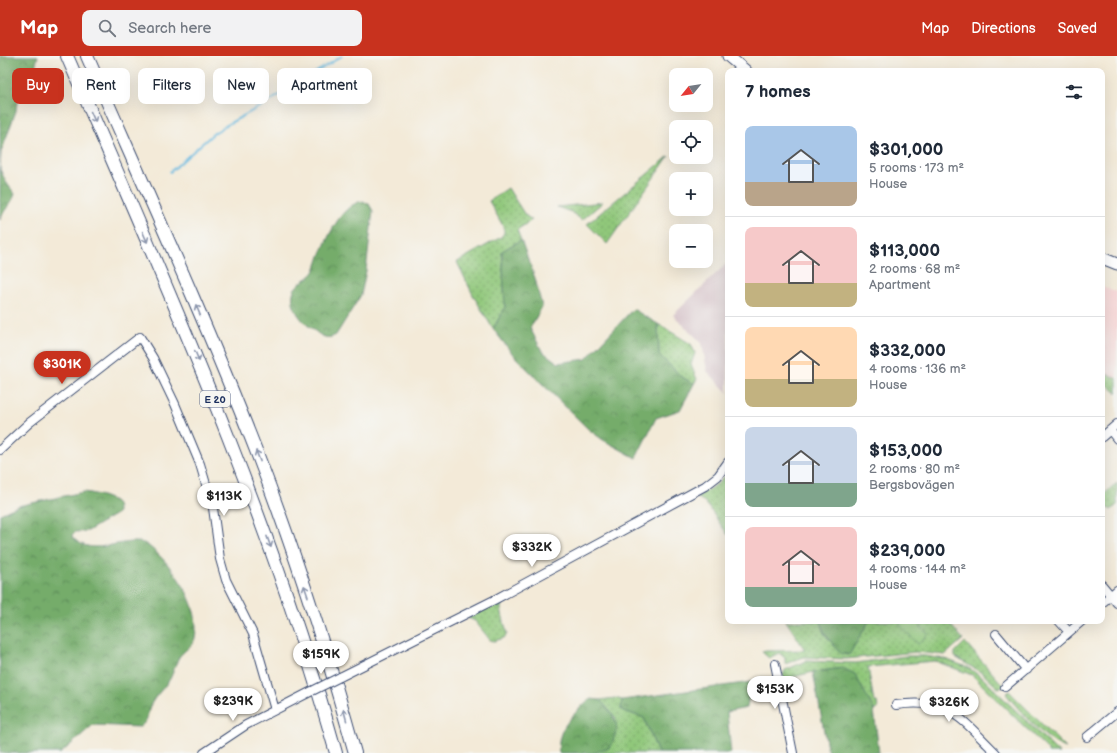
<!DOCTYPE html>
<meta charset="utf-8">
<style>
body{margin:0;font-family:"Balsamiq Sans",sans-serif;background:#f2f2f3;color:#1f2937;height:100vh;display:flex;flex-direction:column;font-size:15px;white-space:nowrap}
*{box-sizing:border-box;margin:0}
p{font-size:13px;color:#747a83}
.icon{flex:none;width:22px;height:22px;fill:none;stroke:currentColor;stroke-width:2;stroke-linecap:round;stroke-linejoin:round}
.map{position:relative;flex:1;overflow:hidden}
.sheet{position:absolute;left:725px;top:12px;width:380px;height:556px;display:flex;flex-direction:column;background:#fff;border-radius:8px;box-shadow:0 4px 16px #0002}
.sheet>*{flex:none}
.guide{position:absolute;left:12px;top:12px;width:380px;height:36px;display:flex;gap:8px}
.needle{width:26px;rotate:240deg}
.fabs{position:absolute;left:669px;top:12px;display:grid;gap:8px}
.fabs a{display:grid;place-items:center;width:44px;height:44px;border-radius:8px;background:#fff;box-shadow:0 4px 16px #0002;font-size:20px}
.price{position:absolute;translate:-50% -34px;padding:0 9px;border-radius:14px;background:#fff;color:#222;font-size:13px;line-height:26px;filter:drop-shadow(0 1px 2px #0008)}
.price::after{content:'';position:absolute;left:50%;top:24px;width:12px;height:9px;margin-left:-6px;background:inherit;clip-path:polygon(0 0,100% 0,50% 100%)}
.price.selected{background:#c8321e;color:#fff}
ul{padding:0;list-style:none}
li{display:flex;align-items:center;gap:12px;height:100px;padding:0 20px}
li+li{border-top:1px solid #e0e1e3}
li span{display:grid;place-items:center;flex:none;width:112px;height:80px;border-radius:8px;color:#555}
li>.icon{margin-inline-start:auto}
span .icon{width:48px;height:48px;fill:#fffc;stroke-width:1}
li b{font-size:17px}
h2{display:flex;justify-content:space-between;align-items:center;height:48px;padding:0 20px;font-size:17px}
.tag{padding:0 14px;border-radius:8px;background:#fff;box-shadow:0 4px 16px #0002;font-size:14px;line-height:36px}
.tag.selected{background:#c8321e;color:#fff}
header{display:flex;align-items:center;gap:24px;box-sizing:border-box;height:56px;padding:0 20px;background:#c8321e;color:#fff}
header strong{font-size:19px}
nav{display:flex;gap:22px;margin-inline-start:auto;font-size:14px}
.search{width:280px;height:36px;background:#f2f2f3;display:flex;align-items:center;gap:10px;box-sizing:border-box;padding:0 14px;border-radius:8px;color:#747a83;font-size:15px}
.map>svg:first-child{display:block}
</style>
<header>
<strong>Map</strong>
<div class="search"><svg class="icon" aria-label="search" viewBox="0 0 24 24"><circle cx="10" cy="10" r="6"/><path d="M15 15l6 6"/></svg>Search here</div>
<nav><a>Map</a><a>Directions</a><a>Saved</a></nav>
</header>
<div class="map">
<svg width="1117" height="697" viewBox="0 0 1117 697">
<defs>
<pattern id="grass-dots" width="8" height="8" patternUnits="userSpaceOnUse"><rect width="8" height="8" fill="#90c77a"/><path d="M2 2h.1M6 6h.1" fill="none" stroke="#75a267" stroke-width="1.8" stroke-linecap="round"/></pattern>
<pattern id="forest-crowns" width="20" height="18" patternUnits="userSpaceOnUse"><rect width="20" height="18" fill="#74ac6a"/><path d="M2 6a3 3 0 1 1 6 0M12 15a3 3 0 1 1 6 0" fill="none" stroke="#5e8c5a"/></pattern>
</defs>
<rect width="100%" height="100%" fill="#f6f6f2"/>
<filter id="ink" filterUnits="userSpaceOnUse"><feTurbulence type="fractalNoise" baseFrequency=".025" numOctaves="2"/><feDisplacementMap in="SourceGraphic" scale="8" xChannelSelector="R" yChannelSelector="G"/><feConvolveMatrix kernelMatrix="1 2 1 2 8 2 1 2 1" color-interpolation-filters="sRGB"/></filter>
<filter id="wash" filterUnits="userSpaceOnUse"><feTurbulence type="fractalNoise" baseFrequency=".012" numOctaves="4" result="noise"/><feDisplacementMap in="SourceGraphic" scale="16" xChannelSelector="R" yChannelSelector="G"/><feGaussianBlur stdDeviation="0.9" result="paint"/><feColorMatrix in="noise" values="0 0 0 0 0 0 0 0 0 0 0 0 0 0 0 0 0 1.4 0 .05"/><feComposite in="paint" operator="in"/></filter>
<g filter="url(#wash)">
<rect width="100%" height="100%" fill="#f3ead8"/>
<path fill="#f7cfd0" d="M1102,230L1117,236V322L1102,316Z"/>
<path fill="#d2bdc5" d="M728,206V337L707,315L702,287L673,259Z"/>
<path fill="url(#grass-dots)" stroke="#567b6c" d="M669,100L607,188L587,168Z
M508,132L525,159L532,164L517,174L521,184L502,195L505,251L493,273L474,241L457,206L501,181L504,177V172L489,145Z
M603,146L582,164L571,156L557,151Z
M658,268L691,288L695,297L691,309L697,323L694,328L682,321L659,299Z
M1102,316L1117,322V337L1102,324Z
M728,417V479L705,446L696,441L716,429Z
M1117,427V449L1111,454L1102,448V440Z
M502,543L501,553L507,578L504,582L494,585L490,584L475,565L468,562Z
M786,565H821L824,577L841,598L849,599L869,565H947L963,583L945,599L916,596L846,603L804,601L785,608V602L779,597L769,602L762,596L766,595L805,594Z
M965,586L1002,628L1004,631L998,632L982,617L955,601V596Z
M906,600H924L945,603L967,611L983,622L1059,697H1048V694L972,619L935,605L868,611L874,646H877L878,653L874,654L843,612L813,616L781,624L785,614L806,605L856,607Z
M1009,635L1066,692C1046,686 1020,655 1006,638Z
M615,642L622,644L621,654L644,662L658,697H596L599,694L609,692L616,662L600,644Z"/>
<path fill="url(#forest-crowns)" stroke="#486e64" d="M0,0H38L33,20L26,31L19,30L16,55L1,96L0,113L6,126L15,138C12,148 3,154 0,164Z
M363,145L369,148L373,155L366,215L361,239L336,279C328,284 322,281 315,275C303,267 290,253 293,237C295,227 308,224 314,216C318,209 319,200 323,193C330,176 343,148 363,145Z
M521,184L535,222L542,251L530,272L542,295L558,307L586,303L633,253L658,268L659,299L682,321L694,328L680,354L656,362L636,402L603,384L588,373L515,301L493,273L505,251L502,195Z
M83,436C90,436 108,441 114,445C118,447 118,454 118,457L88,475L75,476L72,479L73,482C93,502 121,481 144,487C149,489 154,495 158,498C179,519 201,551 195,582C193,591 182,595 178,603C175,610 173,617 170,623C164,632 155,640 150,650C146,660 150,663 140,671L93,669L61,697H0V458L18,450Z
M821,565H869L849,599L841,598L824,577Z
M843,612L855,618L874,654L879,697H828L813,616Z
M751,626L747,652L727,656L731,697H658L644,662L621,654L622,644Z
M591,643L600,644C616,662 623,669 609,692L599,694L596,697H559C557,676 566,667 579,653C584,648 585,646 591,643Z"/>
<path fill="#90c77a" stroke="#567b6c" d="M903,565H915L928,578L918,588L899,568Z"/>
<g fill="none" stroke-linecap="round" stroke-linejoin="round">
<path stroke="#62b8df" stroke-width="2" d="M170,116L214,77L230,67L265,48L342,0"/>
</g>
</g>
<g filter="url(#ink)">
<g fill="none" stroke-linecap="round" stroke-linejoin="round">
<defs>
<path id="minor" d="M1110,374L1117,383
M1102,381L1117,368
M0,394L29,367L140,281L153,302L175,348L200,408L213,452L220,503L226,524L253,578L275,654
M1102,529L1117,547
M1102,547L1117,534
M1059,565L1069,576
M996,578L1026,614
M775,608L793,697
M340,621L494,544L705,430L718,420L728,406
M1005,631L1082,565
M896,649C949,641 961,663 996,697
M1087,681L1117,656
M204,697L246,669L312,635"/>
<path id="major" d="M728,0L746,15
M1102,202L1117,208"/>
<path id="highway" d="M67,0C166,229 269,456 336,697
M87,0C145,132 205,263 257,397C295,496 327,596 355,697"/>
</defs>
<use href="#minor" stroke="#3b4b70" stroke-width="10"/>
<use href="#major" stroke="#3b4b70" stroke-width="13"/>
<use href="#highway" stroke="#3b4b70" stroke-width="14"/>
<use href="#minor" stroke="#fff" stroke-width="8"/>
<use href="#major" stroke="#fff" stroke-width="11"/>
<use href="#highway" stroke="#fff" stroke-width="12"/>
<defs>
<path id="minor-bridge" d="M312,635L340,621"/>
</defs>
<use href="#minor-bridge" stroke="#3b4b70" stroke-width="10" stroke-linecap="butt"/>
<use href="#minor-bridge" stroke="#fff" stroke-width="8"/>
</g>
<defs><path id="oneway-shaft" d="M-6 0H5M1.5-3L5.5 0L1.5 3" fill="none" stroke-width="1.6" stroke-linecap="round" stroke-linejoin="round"/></defs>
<g stroke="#8d97ae">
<use href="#oneway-shaft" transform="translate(93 61) rotate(66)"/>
<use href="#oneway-shaft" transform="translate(145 181) rotate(66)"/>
<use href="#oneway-shaft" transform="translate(198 254) rotate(-113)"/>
<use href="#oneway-shaft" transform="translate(197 300) rotate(67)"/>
<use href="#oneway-shaft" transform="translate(258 400) rotate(-111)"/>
<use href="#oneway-shaft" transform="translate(269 486) rotate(70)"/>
<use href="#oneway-shaft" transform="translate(306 535) rotate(-109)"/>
<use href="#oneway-shaft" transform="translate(345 659) rotate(-105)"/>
</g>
</g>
<g text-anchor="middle" stroke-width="3" stroke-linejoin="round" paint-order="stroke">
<rect fill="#f6f6f2" stroke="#5d6b8a" stroke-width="1" x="200" y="335" width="30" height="16" rx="3"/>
<g font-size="10" font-weight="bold" fill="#1b2f5e">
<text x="215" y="347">E 20</text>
</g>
</g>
</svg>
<div class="fabs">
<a><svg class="needle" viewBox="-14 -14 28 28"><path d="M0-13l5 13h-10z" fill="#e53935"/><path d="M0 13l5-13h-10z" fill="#747a83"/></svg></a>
<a><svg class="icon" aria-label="locate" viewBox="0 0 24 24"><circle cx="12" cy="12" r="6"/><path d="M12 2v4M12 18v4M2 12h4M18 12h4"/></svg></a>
<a>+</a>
<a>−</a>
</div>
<b class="price selected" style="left:62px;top:329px">$301K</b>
<b class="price" style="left:224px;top:461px">$113K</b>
<b class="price" style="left:532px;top:512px">$332K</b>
<b class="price" style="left:321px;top:619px">$159K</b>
<b class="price" style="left:775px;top:654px">$153K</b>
<b class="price" style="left:233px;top:666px">$239K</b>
<b class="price" style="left:949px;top:667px">$326K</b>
<div class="guide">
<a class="tag selected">Buy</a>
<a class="tag">Rent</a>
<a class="tag">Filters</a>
<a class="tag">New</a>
<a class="tag">Apartment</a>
</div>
<section class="sheet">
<h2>7 homes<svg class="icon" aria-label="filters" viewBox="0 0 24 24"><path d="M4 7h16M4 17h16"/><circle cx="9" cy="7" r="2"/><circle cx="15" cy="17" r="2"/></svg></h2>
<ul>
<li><span style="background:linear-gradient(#a9c7e8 70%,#b9a48a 0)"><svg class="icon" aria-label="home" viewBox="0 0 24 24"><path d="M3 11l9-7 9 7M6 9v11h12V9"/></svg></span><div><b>$301,000</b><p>5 rooms · 173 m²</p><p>House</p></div></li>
<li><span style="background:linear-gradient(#f6c9c9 70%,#c2b280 0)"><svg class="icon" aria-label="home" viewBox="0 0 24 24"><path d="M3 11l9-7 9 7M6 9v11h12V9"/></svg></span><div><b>$113,000</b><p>2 rooms · 68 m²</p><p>Apartment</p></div></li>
<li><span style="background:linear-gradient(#ffd9b3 65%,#c2b280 0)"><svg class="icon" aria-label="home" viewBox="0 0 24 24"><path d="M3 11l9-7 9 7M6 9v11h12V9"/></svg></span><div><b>$332,000</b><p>4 rooms · 136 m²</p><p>House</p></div></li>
<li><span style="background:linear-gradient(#c9d6e8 70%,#7fa58c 0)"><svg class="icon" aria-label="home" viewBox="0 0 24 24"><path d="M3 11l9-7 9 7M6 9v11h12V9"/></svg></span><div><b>$153,000</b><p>2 rooms · 80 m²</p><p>Bergsbovägen</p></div></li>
<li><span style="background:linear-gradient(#f6c9c9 75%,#7fa58c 0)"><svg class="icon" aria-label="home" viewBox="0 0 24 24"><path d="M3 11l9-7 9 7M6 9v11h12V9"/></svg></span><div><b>$239,000</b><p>4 rooms · 144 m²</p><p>House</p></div></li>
</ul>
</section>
</div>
